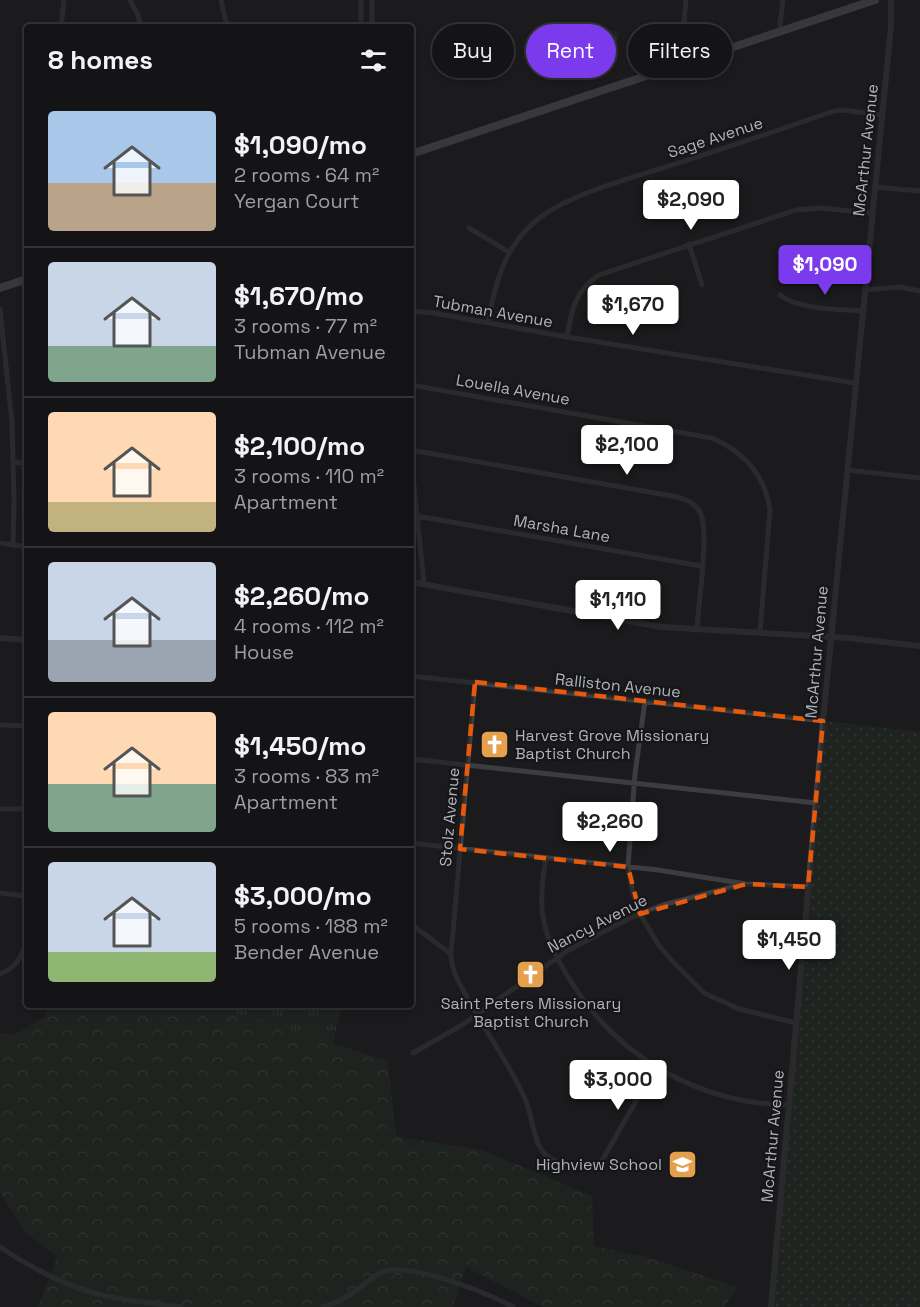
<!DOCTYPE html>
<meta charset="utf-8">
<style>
body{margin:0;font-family:"Space Grotesk",sans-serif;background:#212123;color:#f1f3f6;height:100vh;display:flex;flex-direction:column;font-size:22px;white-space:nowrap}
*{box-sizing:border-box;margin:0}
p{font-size:20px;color:#9d9ea1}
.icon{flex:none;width:33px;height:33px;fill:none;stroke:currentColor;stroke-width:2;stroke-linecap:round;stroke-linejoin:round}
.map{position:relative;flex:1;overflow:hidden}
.drawer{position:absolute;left:24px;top:24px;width:390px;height:984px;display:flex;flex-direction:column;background:#141416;border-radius:6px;box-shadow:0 3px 9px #0003,0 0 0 2px #333335}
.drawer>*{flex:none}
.guide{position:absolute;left:432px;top:24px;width:398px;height:54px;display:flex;gap:12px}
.price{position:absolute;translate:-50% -51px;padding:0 14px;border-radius:6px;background:#fff;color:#222;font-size:20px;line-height:39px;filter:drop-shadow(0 2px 3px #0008)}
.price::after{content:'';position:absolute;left:50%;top:36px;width:18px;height:14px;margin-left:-9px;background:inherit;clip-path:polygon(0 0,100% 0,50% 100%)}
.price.on{background:#7c3aed;color:#fff}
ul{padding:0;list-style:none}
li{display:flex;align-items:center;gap:18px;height:150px;padding:0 24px}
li+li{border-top:2px solid #333335}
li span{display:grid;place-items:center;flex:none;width:168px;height:120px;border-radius:6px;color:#555}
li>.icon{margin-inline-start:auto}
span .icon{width:72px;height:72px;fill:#fffc;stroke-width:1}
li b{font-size:26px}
h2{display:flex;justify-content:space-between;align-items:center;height:72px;padding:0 24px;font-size:26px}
.chip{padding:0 21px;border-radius:27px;background:#141416;box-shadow:0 3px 9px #0003,0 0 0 2px #333335;font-size:21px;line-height:54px}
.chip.on{background:#7c3aed;color:#fff}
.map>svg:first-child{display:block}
</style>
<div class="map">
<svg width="920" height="1307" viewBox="0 0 920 1307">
<defs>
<pattern id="grass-dots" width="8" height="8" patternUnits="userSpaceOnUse" patternTransform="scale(1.5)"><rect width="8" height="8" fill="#252d25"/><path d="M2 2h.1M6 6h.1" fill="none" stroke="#424943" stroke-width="1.8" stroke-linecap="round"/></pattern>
<pattern id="forest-crowns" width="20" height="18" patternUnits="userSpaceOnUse" patternTransform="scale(1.5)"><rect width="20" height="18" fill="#252d25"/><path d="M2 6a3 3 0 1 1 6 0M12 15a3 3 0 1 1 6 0" fill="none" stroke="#424943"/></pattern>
<pattern id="park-tufts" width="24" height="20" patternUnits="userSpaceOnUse" patternTransform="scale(1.5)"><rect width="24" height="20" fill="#252d25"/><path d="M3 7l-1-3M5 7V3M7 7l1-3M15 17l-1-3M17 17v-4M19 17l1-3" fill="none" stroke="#424943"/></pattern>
</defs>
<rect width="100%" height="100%" fill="#1b1b1d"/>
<path fill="url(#grass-dots)" d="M823,721L920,732V1307H771Z"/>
<path fill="url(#forest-crowns)" d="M50,1005H212L388,1061L396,1136L482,1150L592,1196L594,1246L647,1257L738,1287L724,1307H543L466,1267L453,1307H38L57,1257L25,1232L0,1192V1033L13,1035L44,1018Z"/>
<path fill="url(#park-tufts)" d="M596,29L619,31L618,41L595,39Z
M212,1005H341L333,1044Z"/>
<path fill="#252d25" d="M560,42L576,44L574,70L557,68Z"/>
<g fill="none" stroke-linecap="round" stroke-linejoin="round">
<path stroke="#3c3d41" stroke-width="5" d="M130,0L138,15L141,27
M221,0L227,27
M61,27L64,0
M361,27V0
M372,27V0
M782,31L780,25L783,0
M682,64L681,54L686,0
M875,187L920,191
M469,228L509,252
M689,244L702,285
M865,290L900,287L920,291
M780,295C799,310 839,309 862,311
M0,309L12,423L14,501L13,545
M411,311L434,313L567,337L855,383
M488,323C495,283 505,245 538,219C572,192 637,177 678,163C730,147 782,129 834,111L843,110L882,115
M567,337C571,312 575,290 599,275L796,210L820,208L871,213
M411,385L712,438C744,452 765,475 770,510L760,632
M411,450L672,496C683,498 694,502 700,512C710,530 698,606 697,630
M411,456L424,584
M14,462L27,464
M847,470L920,478
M417,516L701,566
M0,543L27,547
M411,676L823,721
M475,682L451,954C451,971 461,986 469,1001C487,1034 511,1066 526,1101C533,1118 533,1144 547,1156C559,1166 586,1170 600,1164L655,1068
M645,701L635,774L628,867L632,890L640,914L658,944L672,961L704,993L739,1009L796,1023
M0,725L27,726
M411,759L816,803
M0,809H27
M411,843L658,870L746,884L808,887
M546,858C543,874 541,891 542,908C544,936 557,960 572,983C619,1058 700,1104 789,1105
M0,893L27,896
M411,924L451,954
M0,974C16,968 21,957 27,942
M413,1053L462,1025L567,951L630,918L663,905L744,884
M0,1247C26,1265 66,1286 97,1294C125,1301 153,1303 181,1307
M323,1307C336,1303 348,1297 359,1288C367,1283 373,1276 382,1272C409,1261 487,1293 513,1307"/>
<path stroke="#3c3d41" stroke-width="6" d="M411,582L662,627L849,638L920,646
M0,638L27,640
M771,1307L823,721L891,26V0"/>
<path stroke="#585b60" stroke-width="8" d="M411,154L875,0
M0,288L27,279"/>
</g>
<path d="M0 0H920V1307H0ZM475,682L823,721L808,887L746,884L640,914L628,867L460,849Z" fill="#1b1b1d" fill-opacity=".55" fill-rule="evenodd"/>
<path fill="none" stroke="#e8590c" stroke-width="4.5" stroke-dasharray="12 8" stroke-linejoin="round" d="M475,682L823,721L808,887L746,884L640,914L628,867L460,849Z"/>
<defs>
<symbol id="church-square" viewBox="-11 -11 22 22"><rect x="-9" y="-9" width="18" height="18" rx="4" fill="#e4a04c" stroke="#161618"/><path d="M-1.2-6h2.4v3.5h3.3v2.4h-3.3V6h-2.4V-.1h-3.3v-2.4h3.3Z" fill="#fff"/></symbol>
<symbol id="school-square" viewBox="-11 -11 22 22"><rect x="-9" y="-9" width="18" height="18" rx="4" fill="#e4a04c" stroke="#161618"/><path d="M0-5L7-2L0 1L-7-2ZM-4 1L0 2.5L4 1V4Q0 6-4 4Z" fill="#fff"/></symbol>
</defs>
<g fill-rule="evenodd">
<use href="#church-square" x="478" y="728" width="33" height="33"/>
<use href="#church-square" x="514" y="958" width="33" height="33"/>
<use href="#school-square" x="666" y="1148" width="33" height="33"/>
</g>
<g text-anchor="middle" stroke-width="4.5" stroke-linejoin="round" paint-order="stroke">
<g font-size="16" fill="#aeb4bb" stroke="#161618">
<text transform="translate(715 137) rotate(-18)" y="6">Sage Avenue</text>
<text transform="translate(865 150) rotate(-84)" y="6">McArthur Avenue</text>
<text transform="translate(493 311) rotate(10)" y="6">Tubman Avenue</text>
<text transform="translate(513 389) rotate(10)" y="6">Louella Avenue</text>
<text transform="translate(562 528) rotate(10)" y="6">Marsha Lane</text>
<text transform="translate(816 652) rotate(-85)" y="6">McArthur Avenue</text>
<text transform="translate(618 685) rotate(6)" y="6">Ralliston Avenue</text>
<text transform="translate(449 817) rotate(-85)" y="6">Stolz Avenue</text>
<text transform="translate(597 923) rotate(-27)" y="6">Nancy Avenue</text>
<text transform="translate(772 1136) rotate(-85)" y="6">McArthur Avenue</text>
</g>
<g font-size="16" fill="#aeb4bb" stroke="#161618" text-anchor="start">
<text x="515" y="741">Harvest Grove Missionary<tspan x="515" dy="18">Baptist Church</tspan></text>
<text x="531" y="1009" text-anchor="middle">Saint Peters Missionary<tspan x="531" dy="18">Baptist Church</tspan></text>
<text x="662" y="1170" text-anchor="end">Highview School</text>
</g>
</g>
</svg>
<b class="price" style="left:691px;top:231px">$2,090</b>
<b class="price on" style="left:825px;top:296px">$1,090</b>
<b class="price" style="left:633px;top:336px">$1,670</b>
<b class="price" style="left:627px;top:476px">$2,100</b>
<b class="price" style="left:618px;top:631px">$1,110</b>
<b class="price" style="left:610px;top:853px">$2,260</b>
<b class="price" style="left:789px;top:971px">$1,450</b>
<b class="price" style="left:618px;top:1111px">$3,000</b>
<div class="guide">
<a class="chip">Buy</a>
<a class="chip on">Rent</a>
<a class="chip">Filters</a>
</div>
<section class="drawer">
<h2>8 homes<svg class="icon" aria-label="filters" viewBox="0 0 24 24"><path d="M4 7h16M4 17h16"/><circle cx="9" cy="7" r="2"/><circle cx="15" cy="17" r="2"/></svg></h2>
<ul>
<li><span style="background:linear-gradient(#a9c7e8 60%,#b9a48a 0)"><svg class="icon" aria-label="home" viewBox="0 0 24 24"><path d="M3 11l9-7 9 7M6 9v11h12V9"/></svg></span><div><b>$1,090/mo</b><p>2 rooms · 64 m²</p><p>Yergan Court</p></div></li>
<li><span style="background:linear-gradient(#c9d6e8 70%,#7fa58c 0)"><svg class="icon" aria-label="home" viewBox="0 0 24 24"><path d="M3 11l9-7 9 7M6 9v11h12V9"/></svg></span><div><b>$1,670/mo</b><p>3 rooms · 77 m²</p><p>Tubman Avenue</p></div></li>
<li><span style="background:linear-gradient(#ffd9b3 75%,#c2b280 0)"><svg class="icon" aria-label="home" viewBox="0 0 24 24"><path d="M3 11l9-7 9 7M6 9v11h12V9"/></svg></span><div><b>$2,100/mo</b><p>3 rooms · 110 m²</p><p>Apartment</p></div></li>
<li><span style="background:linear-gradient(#c9d6e8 65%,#9aa5b1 0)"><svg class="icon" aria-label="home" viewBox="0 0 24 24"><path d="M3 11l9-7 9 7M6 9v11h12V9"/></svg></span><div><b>$2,260/mo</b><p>4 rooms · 112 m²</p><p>House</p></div></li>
<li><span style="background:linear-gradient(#ffd9b3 60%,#7fa58c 0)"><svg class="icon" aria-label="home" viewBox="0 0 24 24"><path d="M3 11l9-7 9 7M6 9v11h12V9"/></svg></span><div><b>$1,450/mo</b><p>3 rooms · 83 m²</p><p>Apartment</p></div></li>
<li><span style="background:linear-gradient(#c9d6e8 75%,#8fb573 0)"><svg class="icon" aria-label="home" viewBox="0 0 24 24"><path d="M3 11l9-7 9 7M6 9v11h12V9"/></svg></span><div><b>$3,000/mo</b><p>5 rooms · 188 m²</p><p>Bender Avenue</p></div></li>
</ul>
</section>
</div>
